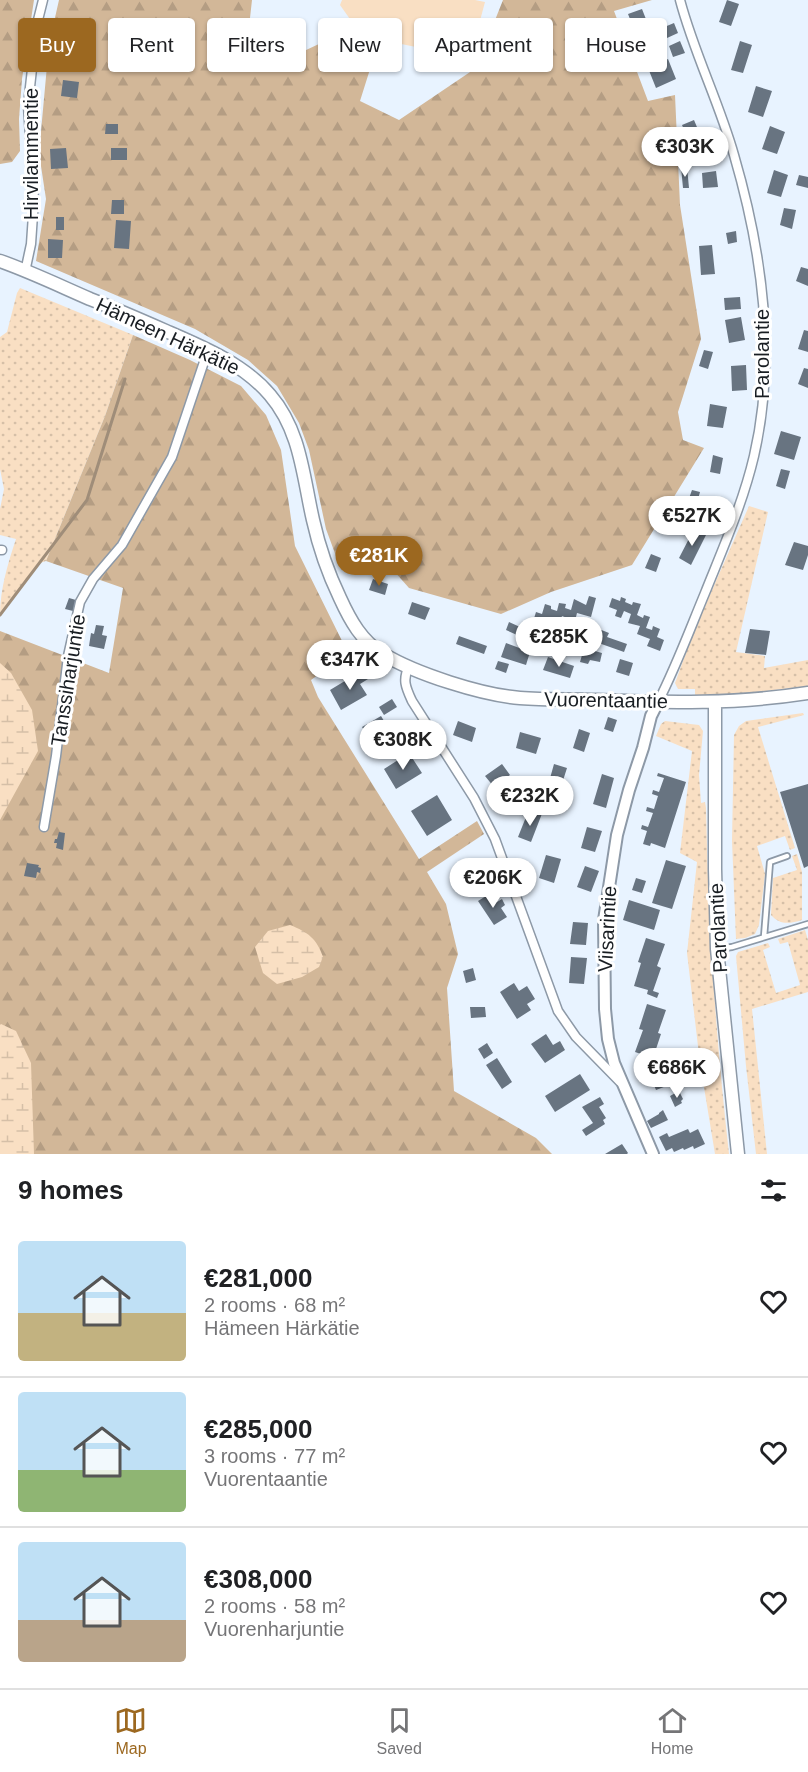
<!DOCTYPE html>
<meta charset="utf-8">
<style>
body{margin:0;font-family:Arial,sans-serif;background:#f2f2f2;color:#202124;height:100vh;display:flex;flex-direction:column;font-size:22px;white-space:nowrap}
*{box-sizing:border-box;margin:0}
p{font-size:20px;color:#757577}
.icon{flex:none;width:33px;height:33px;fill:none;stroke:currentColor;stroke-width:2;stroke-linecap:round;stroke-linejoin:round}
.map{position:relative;height:1154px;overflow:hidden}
.side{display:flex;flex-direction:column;background:#fff;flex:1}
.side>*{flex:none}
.guide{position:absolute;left:18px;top:18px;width:772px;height:54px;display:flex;gap:12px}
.price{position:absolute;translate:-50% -51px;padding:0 14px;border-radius:21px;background:#fff;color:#222;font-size:20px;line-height:39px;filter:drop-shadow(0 2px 3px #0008)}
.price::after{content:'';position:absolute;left:50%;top:36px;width:18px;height:14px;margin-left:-9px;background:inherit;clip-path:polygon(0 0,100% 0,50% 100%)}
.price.active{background:#9c6820;color:#fff}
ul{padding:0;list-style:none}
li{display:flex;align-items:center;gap:18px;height:150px;padding:0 18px}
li+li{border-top:2px solid #e0e0e0}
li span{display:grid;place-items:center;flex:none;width:168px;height:120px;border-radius:6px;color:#555}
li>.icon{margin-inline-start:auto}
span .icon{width:72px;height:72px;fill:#fffc;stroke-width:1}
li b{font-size:26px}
h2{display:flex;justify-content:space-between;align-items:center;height:72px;padding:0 18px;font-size:26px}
.tag{padding:0 21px;border-radius:6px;background:#fff;box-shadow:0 2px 4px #0004;font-size:21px;line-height:54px}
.tag.active{background:#9c6820;color:#fff}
.tabs{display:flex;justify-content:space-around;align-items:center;height:84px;border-top:2px solid #e0e0e0;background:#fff;font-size:16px;color:#757577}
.tabs a{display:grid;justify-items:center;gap:3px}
.tabs .active{color:#9c6820}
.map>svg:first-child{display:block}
</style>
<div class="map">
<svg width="808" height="1154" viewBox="0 0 808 1154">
<defs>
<pattern id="grass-dots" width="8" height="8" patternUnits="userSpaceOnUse" patternTransform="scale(1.5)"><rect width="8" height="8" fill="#f9dfc3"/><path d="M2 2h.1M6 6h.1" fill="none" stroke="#d5bfa7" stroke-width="1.8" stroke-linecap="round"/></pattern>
<pattern id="forest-firs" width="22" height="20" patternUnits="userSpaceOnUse" patternTransform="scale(1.5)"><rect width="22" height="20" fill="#d2b798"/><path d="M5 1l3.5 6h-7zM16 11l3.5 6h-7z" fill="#b49d83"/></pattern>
<pattern id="wetland-marsh" width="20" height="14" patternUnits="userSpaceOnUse" patternTransform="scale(1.5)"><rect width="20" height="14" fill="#f9dfc3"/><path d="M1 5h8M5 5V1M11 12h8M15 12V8" fill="none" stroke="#d5bfa7"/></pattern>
</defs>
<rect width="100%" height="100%" fill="#e8f3ff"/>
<path fill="url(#grass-dots)" d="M20,288L133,335L105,416L46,561L40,563L0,615C0,589 8,563 16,539L0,535V509L4,489L0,469V337L7,332L17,293Z
M749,506L768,512L736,652L765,656L764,668L808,660V686L732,695H695V689H678L675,683L694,631Z
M803,713L804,715L758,727L795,848L790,850L785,836L757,846L765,874L759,925L755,934L745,938L736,939L732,841L734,735L739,726L746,721Z
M665,721L699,725L703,731L699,775L701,803L705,802L706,808C708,924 716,1039 729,1154H715L700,1063L687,953L697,862L680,853L692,751L656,736L661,724Z
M797,854L802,872V920C789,924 780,925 771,915L773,878L797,870L792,856Z
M805,930L808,940V992L752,1009L767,1154H756L746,1066L736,956L738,952L768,943L770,947L763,950L776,993L800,985L788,942L780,944L778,939Z"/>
<path fill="url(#forest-firs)" d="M0,0H34L22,79L19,119L20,151L12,162L0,164Z
M59,0H252L250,18L304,51L321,43L326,30L337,35L371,66L360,101L399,120L476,68L503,0H652L614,11L648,101L675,95L680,205L701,339L678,412L683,440L704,448L632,565L551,592L501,614L409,588L386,562L366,559L340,567L326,529L309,450L299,423L277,386L248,360L195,329L36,261L46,199L39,153L49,44Z
M133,335L190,360L241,386L266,415L281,450L295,546L348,653L311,680L318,697L419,859L477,821L484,834L427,872L446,904L458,954L447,988L454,1091L536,1138L552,1154H0V631L109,673L123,588L46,561L105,416Z"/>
<path fill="url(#wetland-marsh)" d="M0,663L11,673L32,710L38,751L0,820Z
M290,925C308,932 317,939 323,957L319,967L302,977L277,984L263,973L255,947L268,931Z
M1,1024L16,1031L31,1063L34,1154H0V1025Z"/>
<path fill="#f9dfc3" d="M342,0H475L485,2L470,58L362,36L340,5Z"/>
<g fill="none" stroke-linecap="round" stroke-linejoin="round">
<path stroke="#9f8d79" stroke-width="3" d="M0,615L87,500L125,379"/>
</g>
<path fill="#687481" d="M727,0L739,4L731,26L719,22Z
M642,9L653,37L639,42L628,14Z
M674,23L678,33L667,38L662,28Z
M680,41L685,53L673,57L669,46Z
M740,41L752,45L743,73L731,70Z
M668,59L676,79L656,88L648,68Z
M63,80L79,82L77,98L61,96Z
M756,86L772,91L763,117L748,112Z
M694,120L702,139L690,144L682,125Z
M106,124H118V134H105Z
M770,126L785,132L777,154L762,149Z
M66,148L68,168L51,169L50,149Z
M111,148H127V160H111Z
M681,167H687L689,188H683Z
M774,170L788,175L781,197L767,193Z
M716,171L718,187L703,188L702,173Z
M799,175L808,177V188L796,185Z
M112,200H124V214H111Z
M784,208L796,210L792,229L780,225Z
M56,217H64V230H56Z
M116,220L131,221L129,249L114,248Z
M736,231L737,242L728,244L726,233Z
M48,239L63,240L62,258H48Z
M712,245L715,274L701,275L699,246Z
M801,267L808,269V286L796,281Z
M740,297L741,309L725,310L724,298Z
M741,317L745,340L729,343L725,320Z
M804,330L808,331V352L798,349Z
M704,350L713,352L708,369L699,366Z
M746,365L747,390L732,391L731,366Z
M804,368L808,369V388L798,384Z
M710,404L727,407L723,428L707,426Z
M781,431L801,437L794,460L774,454Z
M713,455L723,458L720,474L710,472Z
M781,469L790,471L785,489L776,486Z
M692,490L700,492L697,503L688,501Z
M694,529L706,535L691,565L679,558Z
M794,542L808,546V555L803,570L785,565Z
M651,554L661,558L656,572L645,568Z
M373,579L388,584L385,595L369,590Z
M589,596L596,598L591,617L577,613L575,621L562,616L559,625L548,620L545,629L532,625L536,612L542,614L545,604L551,606V609L557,611L559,603L566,604L565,608L571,610L574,599L586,605Z
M621,597L626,599L625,602L632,605L633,602L641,604L637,615L643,618L644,615L650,617L646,628L652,630L653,626L660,629L657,637L664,640L660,651L647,646L650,639L637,634L640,626L628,623L631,614L624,611L621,618L615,616L617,610L609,607L612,598L620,601Z
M69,598L76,600L73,611L65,609Z
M412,602L430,608L425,620L408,614Z
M509,622L520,627L517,635L506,630Z
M96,625L104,626L102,635L107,636L104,649L89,646L91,633L94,634Z
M579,627L592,632L594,627L609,633L607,637L627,644L624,652L576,635Z
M750,629L770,631L766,655L745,653Z
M459,636L487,646L484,654L456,644Z
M506,643L530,652L526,665L501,657Z
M584,648L602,653L600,662L590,660L588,664L580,662Z
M548,657L574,666L570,678L543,670Z
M620,659L633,663L629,676L616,672Z
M498,661L509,664L506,673L495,669Z
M363,670L368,679L360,684L367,695L341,710L330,690Z
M392,699L397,707L384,715L379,707Z
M381,716L392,734L370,748L366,741L369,739L362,727Z
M608,717L617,720L613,732L604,729Z
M458,721L476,728L472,742L453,735Z
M579,729L590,733L584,752L573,748Z
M520,732L541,738L536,754L516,748Z
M409,753L422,773L396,789L384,769Z
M502,764L510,775L494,787L485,776Z
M554,764L567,768L559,793L547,789Z
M658,773L686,782L665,848L651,843L650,846L643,844L647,831L641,829L642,825L648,827L653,813L646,811L647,807L654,809L658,796L652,794L653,790L659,792L664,778L657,776Z
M602,774L614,778L606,808L593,804Z
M808,784V866L804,868L780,792Z
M437,795L452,820L427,836L411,811Z
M537,809L543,811L531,842L518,837L526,817L534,819Z
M587,827L602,831L595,852L581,848Z
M59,832L65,833L63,850L56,848L57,843H54L55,839H57Z
M546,855L561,859L554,883L539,878Z
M472,859L475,875L462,878L459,862Z
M666,860L686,866L672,909L652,903Z
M27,863L39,865L38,867L41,868L40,873L37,872L36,878L24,876Z
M585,866L599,871L591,892L577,887Z
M636,878L646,881L642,893L632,890Z
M491,893L497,902L502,899L505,905L501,908L507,917L494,925L478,901Z
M629,900L660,910L654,930L623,920Z
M573,922L588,923L586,945L570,944Z
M646,938L665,944L657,966L661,968L653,991L659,993L657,998L647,994L648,990L634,986L641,963L638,962Z
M571,957L587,958L584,984L569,983Z
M473,968L476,980L466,983L463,971Z
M514,983L519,991L527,986L535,999L527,1004L531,1010L517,1019L500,992Z
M647,1004L666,1010L658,1033L661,1034L653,1058L635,1052L643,1030L639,1029Z
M470,1007H485L486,1017L471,1018Z
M546,1034L553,1045L560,1041L565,1050L545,1063L531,1044Z
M487,1043L493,1053L484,1059L478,1049Z
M497,1058L512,1082L502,1089L486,1065Z
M663,1070L666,1076L668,1075L671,1082L669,1083V1085L656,1090L650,1075Z
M580,1074L590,1090L555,1112L545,1096Z
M679,1091L683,1099L681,1101L682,1103L675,1107L670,1096Z
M600,1097L604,1104L599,1107L606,1118L603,1120L605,1124L586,1136L582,1130L593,1123L582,1107Z
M663,1110L668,1120L651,1128L647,1121L659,1114V1113Z
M688,1129L690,1133L698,1129L705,1144L694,1149L693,1146L684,1150L683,1148L674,1152L672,1148L666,1151L659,1137L667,1133L669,1137Z
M622,1144L628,1153L627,1154H605Z"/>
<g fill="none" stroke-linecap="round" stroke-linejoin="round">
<defs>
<path id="service" d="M764,937L770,862L787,856
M717,949L732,947L808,924"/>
<path id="minor" d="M25,272L31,244L34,200L28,105L37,24L43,0
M0,550H2
M409,666C402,680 406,688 412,701L474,798L495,839L558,1011L576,1037L620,1082
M658,702C676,667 690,629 705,593C723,548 743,503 754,456C777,357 762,251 734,155C719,102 694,53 680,0
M44,827L56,756L68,656L80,602L93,579L122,545L172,457L208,350"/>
<path id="tertiary" d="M653,1154L614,1063L608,1039L605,1009L604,920L617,835L629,790L643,748L651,716L658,702"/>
<path id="secondary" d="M0,261C31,272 60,286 90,299C116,309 141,320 166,331C203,347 244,364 270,395C301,431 303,477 313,520C319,547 328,573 340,598C350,620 362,642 383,654C416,674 482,695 520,698C546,700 572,699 597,700C667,703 738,704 808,693
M715,702V869L717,949L738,1154"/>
</defs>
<use href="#service" stroke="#8d99a7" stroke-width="8"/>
<use href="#minor" stroke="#8d99a7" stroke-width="11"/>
<use href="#tertiary" stroke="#8d99a7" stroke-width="14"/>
<use href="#secondary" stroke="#8d99a7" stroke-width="15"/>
<use href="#service" stroke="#fff" stroke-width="4.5"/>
<use href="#minor" stroke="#fff" stroke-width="8"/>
<use href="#tertiary" stroke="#fff" stroke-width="10"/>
<use href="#secondary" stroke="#fff" stroke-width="12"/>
</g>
<g text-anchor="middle" stroke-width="6" stroke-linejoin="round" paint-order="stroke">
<g font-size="20" fill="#191e23" stroke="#fff">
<text transform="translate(31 154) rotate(-90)" y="7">Hirvilammentie</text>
<text transform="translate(168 336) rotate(25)" y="7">Hämeen Härkätie</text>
<text transform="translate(762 354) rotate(-90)" y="7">Parolantie</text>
<text transform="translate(68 680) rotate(-81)" y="7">Tanssiharjuntie</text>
<text transform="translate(606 700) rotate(1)" y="7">Vuorentaantie</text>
<text transform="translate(718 928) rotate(-93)" y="7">Parolantie</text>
<text transform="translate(607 929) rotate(-87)" y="7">Viisarintie</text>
</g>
</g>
</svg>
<b class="price" style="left:685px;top:178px">€303K</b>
<b class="price" style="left:692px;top:547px">€527K</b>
<b class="price active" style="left:379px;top:587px">€281K</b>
<b class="price" style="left:559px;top:668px">€285K</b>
<b class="price" style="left:350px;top:691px">€347K</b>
<b class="price" style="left:403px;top:771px">€308K</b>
<b class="price" style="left:530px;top:827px">€232K</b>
<b class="price" style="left:493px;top:909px">€206K</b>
<b class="price" style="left:677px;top:1099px">€686K</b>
<div class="guide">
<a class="tag active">Buy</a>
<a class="tag">Rent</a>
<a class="tag">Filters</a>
<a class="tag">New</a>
<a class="tag">Apartment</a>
<a class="tag">House</a>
</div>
</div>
<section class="side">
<h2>9 homes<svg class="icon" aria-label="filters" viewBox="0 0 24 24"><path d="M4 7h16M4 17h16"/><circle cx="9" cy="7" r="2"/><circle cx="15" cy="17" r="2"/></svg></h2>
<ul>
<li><span style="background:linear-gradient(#bfe0f5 60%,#c2b280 0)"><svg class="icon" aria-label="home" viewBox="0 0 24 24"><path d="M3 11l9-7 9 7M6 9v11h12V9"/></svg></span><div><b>€281,000</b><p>2 rooms · 68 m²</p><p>Hämeen Härkätie</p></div><svg class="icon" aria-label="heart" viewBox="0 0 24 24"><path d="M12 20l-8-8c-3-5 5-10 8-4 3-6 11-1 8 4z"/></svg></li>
<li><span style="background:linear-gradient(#bfe0f5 65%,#8fb573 0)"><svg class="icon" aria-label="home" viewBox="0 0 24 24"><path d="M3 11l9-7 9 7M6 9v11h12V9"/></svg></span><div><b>€285,000</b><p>3 rooms · 77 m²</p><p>Vuorentaantie</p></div><svg class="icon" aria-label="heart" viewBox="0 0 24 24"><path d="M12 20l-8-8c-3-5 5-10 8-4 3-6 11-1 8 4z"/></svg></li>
<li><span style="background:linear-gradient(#bfe0f5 65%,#b9a48a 0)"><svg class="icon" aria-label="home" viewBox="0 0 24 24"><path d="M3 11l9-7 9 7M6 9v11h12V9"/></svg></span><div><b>€308,000</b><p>2 rooms · 58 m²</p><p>Vuorenharjuntie</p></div><svg class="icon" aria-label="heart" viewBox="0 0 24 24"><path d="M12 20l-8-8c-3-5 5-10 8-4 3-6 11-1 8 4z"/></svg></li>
</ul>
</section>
<nav class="tabs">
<a class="active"><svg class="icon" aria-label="map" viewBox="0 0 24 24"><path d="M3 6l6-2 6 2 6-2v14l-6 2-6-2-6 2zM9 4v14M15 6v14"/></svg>Map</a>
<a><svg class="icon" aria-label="saved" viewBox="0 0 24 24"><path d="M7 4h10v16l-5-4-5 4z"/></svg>Saved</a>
<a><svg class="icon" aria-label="home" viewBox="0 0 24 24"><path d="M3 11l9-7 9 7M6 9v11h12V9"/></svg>Home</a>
</nav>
